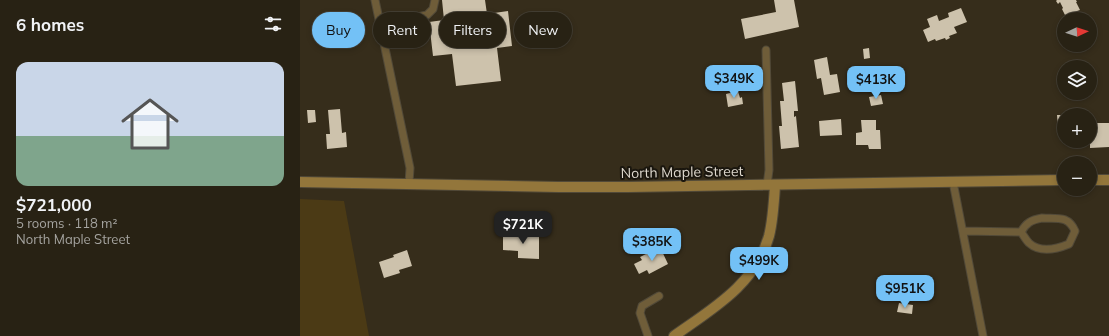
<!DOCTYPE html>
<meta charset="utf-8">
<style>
body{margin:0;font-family:Mulish,sans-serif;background:#302a1d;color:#f1f3f6;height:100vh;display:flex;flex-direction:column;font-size:15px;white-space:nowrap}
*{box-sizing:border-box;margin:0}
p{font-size:13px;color:#a5a4a0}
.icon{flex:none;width:22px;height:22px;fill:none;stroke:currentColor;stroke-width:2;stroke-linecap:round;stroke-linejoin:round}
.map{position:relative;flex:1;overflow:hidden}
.panel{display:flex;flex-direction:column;background:#282214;width:300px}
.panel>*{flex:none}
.hud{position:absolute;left:12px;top:12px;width:380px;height:36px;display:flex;gap:8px}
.needle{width:26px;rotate:86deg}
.controls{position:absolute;left:757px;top:12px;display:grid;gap:8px}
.controls a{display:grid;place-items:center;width:40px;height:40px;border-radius:50%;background:#282214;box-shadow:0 2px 6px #0003,0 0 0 1px #443f34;font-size:20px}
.price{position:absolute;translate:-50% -34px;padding:0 9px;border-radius:8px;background:#73c1f6;color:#111;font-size:13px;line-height:26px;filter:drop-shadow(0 1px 2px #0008)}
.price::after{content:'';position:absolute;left:50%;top:24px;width:12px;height:9px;margin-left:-6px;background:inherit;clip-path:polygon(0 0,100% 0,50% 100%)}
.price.active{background:#222;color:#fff}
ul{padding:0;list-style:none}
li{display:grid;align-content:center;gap:8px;height:212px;padding:0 16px}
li+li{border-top:1px solid #443f34}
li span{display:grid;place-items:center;height:124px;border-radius:12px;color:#555}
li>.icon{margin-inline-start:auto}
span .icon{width:72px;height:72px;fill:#fffc;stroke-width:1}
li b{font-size:17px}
h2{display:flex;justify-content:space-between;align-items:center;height:48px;padding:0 16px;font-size:17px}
.tag{padding:0 14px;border-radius:18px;background:#282214;box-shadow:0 2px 6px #0003,0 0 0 1px #443f34;font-size:14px;line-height:36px}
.tag.active{background:#73c1f6;color:#111}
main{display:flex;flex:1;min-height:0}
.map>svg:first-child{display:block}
</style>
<main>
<section class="panel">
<h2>6 homes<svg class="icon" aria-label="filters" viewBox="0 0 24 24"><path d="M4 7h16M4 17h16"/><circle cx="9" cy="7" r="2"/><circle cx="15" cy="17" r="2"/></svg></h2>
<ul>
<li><span style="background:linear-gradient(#c9d6e8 60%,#7fa58c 0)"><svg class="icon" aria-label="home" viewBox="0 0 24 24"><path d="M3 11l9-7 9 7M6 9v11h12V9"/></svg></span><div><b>$721,000</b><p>5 rooms · 118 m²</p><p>North Maple Street</p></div></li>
</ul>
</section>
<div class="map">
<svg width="809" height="336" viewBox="0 0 809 336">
<rect width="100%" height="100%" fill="#362d1b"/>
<path fill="#4b3a15" d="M0,199L44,201L69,336H0Z"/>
<path fill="#cdc2ac" d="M142,0H185L187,14L208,11L212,46L197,48L201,81L156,86L152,54L133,56L129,22L144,20Z
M474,0H494L499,27L445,39L441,19L476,12Z
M757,0H776L777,2H776L780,10L777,11L781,19H767L762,9L763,8L760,2L758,4L756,1Z
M661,8L667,22L654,27L657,33L649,36L650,38L646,40L645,38L636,41L635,39L628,42L623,30L630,27L627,19L637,15L639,21L649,17L648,13Z
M569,48L570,58L564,59L563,49Z
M527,57L530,75L537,74L540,92L524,95L521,78L517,79L514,60Z
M495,81L498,111H494V117L496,116L499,147L481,149L479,126H482L480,101H484L482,83Z
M438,91L440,98L442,97L443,104L428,107L426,94Z
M581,95L583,104L571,106L569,97Z
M40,109L42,133L46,132L47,147L27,149L26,134H30L28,110Z
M7,110H15L16,122L8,123Z
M757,115H764V128H758Z
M541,119L542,135L520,136L519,121Z
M561,120H576V130H580L581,149H569L568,145H556V133L562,132Z
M790,123H809V147L790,148Z
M203,233L239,234V259L218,258V251L203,250Z
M360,247L368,264L349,274L347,270L339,274L334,264L342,260L340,257Z
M107,250L112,266L99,270L100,273L84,278L79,262L94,257L93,255Z
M599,303L613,305L612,314L597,312Z"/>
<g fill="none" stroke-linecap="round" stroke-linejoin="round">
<defs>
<path id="service" d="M75,0L110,168L109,183
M80,25L127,15L133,9L135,0
M466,50L469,170L467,185
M653,182L683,336
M742,218C757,219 768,215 775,231L769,244C757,249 740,253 729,243C726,240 724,236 721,232C726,223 731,220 742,218Z
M663,231L721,232
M348,336L340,313L342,306L359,296"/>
<path id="secondary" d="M790,180H809
M0,182L258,187H329L764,180
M374,336C412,309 455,285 469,236C473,220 474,202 475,185"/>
</defs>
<use href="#service" stroke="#514938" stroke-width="9"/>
<use href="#secondary" stroke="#514938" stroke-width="12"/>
<use href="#service" stroke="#6f5d39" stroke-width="7"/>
<use href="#secondary" stroke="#93763b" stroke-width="10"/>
</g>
<g text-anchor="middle" stroke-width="4" stroke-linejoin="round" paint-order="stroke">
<g font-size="14" fill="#dfd9cf" stroke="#1a160e">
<text transform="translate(382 172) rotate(-1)" y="5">North Maple Street</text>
</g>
</g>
</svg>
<div class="controls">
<a><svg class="needle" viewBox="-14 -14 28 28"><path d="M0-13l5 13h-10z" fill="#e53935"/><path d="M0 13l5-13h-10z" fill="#a5a4a0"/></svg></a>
<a><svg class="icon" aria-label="layers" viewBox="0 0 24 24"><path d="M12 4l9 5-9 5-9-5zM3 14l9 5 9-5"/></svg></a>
<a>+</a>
<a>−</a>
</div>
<b class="price" style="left:434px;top:99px">$349K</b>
<b class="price" style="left:576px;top:100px">$413K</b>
<b class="price active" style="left:223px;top:245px">$721K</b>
<b class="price" style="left:352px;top:262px">$385K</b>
<b class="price" style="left:459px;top:281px">$499K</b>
<b class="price" style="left:605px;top:309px">$951K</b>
<div class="hud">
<a class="tag active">Buy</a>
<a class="tag">Rent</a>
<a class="tag">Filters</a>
<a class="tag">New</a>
</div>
</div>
</main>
